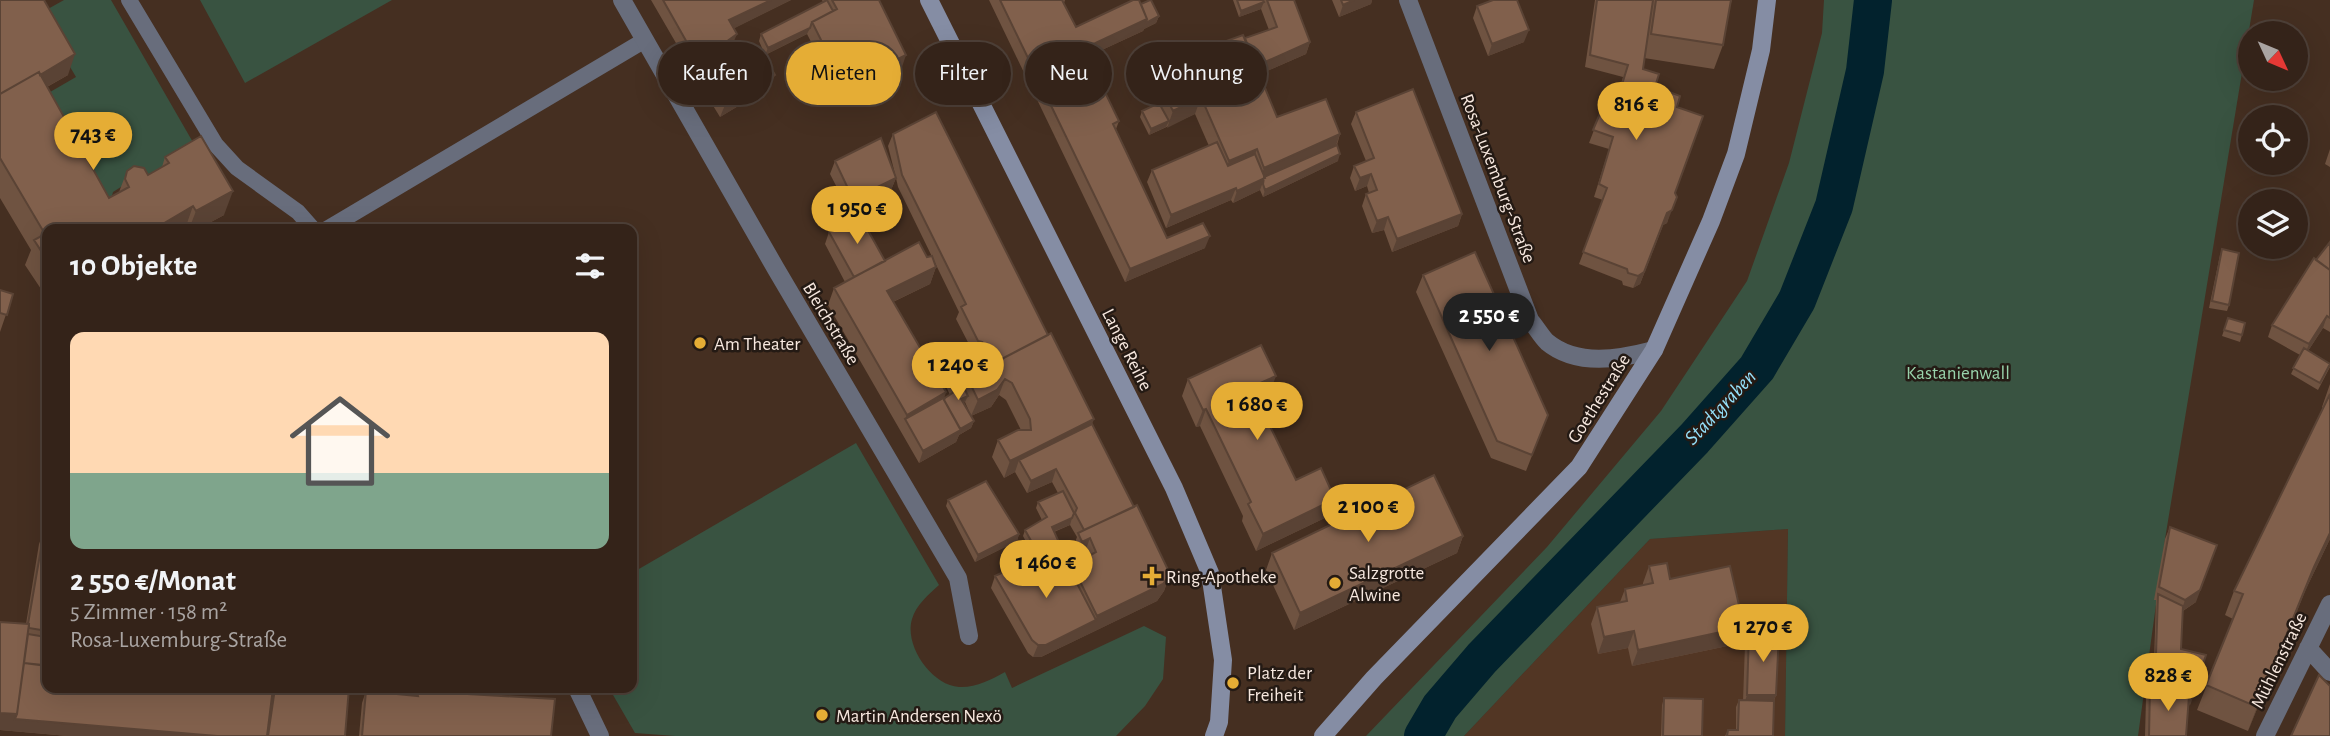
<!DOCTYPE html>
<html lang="de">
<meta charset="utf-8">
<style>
body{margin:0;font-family:"Alegreya Sans",sans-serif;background:#3c2b22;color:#f1f3f6;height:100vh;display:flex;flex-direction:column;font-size:26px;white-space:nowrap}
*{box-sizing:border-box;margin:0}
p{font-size:23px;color:#a9a4a2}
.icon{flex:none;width:38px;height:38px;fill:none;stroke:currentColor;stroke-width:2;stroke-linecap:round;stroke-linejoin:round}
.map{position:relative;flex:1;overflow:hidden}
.drawer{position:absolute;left:42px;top:224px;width:595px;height:469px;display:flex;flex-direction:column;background:#342319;border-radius:14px;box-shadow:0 7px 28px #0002,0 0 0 2px #4e4038}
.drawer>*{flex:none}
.hud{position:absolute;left:658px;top:42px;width:665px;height:63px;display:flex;gap:14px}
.needle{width:46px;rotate:134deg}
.buttons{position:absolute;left:2238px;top:21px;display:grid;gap:14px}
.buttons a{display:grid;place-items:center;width:70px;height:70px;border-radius:50%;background:#342319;box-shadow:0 7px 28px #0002,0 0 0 2px #4e4038;font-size:35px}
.price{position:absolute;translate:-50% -60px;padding:0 16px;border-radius:24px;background:#e5ad35;color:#111;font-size:23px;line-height:46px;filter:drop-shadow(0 2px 4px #0008)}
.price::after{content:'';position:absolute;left:50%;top:42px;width:21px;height:16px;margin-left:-10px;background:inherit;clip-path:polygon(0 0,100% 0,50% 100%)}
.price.active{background:#222;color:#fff}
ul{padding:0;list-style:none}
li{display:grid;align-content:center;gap:14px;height:371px;padding:0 28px}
li span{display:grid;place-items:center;height:217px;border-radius:14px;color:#555}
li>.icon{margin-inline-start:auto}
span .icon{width:126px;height:126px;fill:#fffc;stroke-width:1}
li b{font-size:30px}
h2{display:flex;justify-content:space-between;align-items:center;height:84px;padding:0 28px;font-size:30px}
.tag{padding:0 24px;border-radius:32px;background:#342319;box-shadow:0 7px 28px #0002,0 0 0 2px #4e4038;font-size:24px;line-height:63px}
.tag.active{background:#e5ad35;color:#111}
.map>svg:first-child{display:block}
</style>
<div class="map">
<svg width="2330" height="736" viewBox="0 0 2330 736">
<rect width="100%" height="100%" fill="#452f21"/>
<path fill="#523624" d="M1788,529L1785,736H1464L1650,539Z"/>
<path fill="#395341" d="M64,0H111L198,151L150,179L153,186L142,192L139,187L124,185L113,192L110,203L114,209L103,214L38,99L76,77L39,14Z
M200,0H392L245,83Z
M1824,0H2254L2165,539L2138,736H1785L1788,529L1650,539L1464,736H1366L1547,547L1661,411L1747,281L1789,163L1822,33Z
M856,443L939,585C929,594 916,605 912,619C904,645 931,685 959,687C975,688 991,680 1005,672L1012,688L1144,626L1166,637L1163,679L1145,706L1116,736H675L635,733L609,688H632V573Z"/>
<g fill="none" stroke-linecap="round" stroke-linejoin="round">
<path stroke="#02222d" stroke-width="38" d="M1423,736L1440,707L1482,658L1694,439L1757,368L1797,300L1834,206L1865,71L1873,0"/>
<path stroke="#686d7c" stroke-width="16" d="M129,0L216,145L237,168L298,212L313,229
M327,229L645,40"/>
<path stroke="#686d7c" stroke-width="18" d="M622,0L776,269L958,578L969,636
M1408,0L1530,320C1536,327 1541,336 1547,342C1577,367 1620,359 1654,350
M2308,648L2330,672
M577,688L600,736
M2265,736L2330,604"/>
<path stroke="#858da4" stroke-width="18" d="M929,0L1174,488L1210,573L1223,660L1219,722L1214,736
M1323,736L1374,678L1579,467L1654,350L1711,221L1736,154L1761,50L1767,0"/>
</g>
<path fill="#6f5341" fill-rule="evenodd" d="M0,0L68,75L47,87L109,198L119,192L127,171L148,175L162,167L165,157L224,215L198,229H47V298L25,265L31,250L0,198Z
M651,0H791L734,28L732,46L694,74Z
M822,0H879L902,67L840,98L807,34L765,55L759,41L761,34L823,2Z
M989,0H1065L1064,3L1076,27L1141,4L1159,16L1156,23L1144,29L1143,31L1091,55L1089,59L1119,121L1116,129L1167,238L1205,248L1125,282Z
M1233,0H1263L1264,2V0H1294L1310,42L1306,54L1260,74L1277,117L1340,134L1337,145L1338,161L1263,197L1260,190L1233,203L1231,200L1166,228L1147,182L1152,170L1209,146L1195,114L1149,135L1140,117L1142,111L1155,105L1145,85L1151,68L1269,30L1261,9L1239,17Z
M1332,0H1372L1371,4L1339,17Z
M1595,0H1732L1729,9L1723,45L1714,69L1644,58L1643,69L1653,93L1677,107L1675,193L1667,223L1663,225L1640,284L1633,288L1623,285L1622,281L1579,264L1603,200L1594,197L1609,149L1589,143L1604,104L1614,107L1623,77L1585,67Z
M1477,6L1524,42L1488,56L1473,18Z
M709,79L770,87L720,117L704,91Z
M1356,112L1462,214L1458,226L1392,252L1384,230L1372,233L1362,206L1366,194L1369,193L1367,186L1355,191L1350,178L1354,166L1366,161L1351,124Z
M893,134L1092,424L1134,507L1170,574L1164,591L1157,601L1041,657H1033L1028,653L991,588L995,576L1034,557L1023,536L1025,530L1042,520L1036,508L1038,502L1058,493L1052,482L1027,493L1015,472L1004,478L992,457L998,440L1021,430L1006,400L999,395L991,407L971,416L965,402L963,403L974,421L971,428L959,435L956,442L919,463L828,305L834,288L845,282L825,244L829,232L885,261L927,257L936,267L930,284L893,302L945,398L950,395L945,384L947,377L953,374L952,373L956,361L973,352L956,319L959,312L898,187L896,178L891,190L849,211L830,174L835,161L896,178L888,146ZM1070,525L1077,537L1072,550L1076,559L1084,555L1085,558L1072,565L1070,570L1060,574L1051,560L1060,555L1062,549L1054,532Z
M2330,149V167L2325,164Z
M2330,242V332L2323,328L2308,351L2330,367L2318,390L2291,374L2300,355L2268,337L2272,325L2316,260Z
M2222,249L2229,305L2227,311L2209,308L2220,255Z
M1423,275L1548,415L1526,471L1491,458L1416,292Z
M0,290L13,294L0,332Z
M2228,318L2242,335L2240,342L2222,336Z
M1188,379L1270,392L1256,399L1296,480L1335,499L1329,516L1256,551L1242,521L1243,516L1200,426L1196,427L1182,396Z
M2330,384V539L2305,591L2248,731L2197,710L2233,619L2225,615L2234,591L2323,408L2322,407Z
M948,500L1019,534L1017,541L975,562L946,506Z
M2170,527L2196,602L2183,611L2181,649L2190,703L2188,709L2186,736H2145L2146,698L2150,686L2158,688L2162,663L2154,661L2156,600H2154L2165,539Z
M44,531L47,532V633L43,665L47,688H349L345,736H68L0,730V622L26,624L39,544Z
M1463,536L1457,553L1294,630L1266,570L1272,553Z
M1649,566L1670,579L1737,644L1632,666L1628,648L1598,654L1591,624L1597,607L1620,602L1625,589L1643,585V583Z
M1749,632L1776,695L1774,701L1773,736H1725L1728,730H1736V707L1739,700L1743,701L1745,644Z
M414,688H435L434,692L551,736H359L362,703L366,691L413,695Z
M1664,698L1702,736H1661L1662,705Z"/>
<path fill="#5a4335" d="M771,0H791L725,33L729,20Z
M1354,0H1372L1371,4L1339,17L1343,5Z
M1264,2L1261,9L1239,17L1241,11Z
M1159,16L1156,23L1144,29L1143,31L1091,55L1087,64L1085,58L1089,46L1147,19Z
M810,28L807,34L765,55L768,48Z
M1529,30L1524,42L1488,56L1492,44Z
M737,34L732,46L694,74L698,62Z
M1310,42L1306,54L1249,79L1254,67Z
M75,54L68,75L0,113V97Z
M906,55L902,67L840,98L844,86Z
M775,75L770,87L720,117L725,105Z
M1201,97L1195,114L1167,128L1173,111Z
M1169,121L1166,127L1149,135L1151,129Z
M1340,134L1334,151L1263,182L1260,190L1233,203L1237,191L1260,180L1264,168Z
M1257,149L1251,166L1223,178L1229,161Z
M1340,154L1338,161L1263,197L1265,190Z
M1371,174L1367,186L1355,191L1360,178Z
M896,178L891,190L849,211L853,199Z
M1236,188L1231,200L1166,228L1171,215Z
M233,191L224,215L198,229H189L196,211Z
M193,206L185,229H154Z
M1672,210L1667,223L1663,225L1640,284L1633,288L1638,276L1667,213Z
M1462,214L1458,226L1392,252L1397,239Z
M1388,217L1384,230L1372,233L1377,221Z
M1210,236L1205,248L1125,282L1130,269Z
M936,267L930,284L880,308L887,291Z
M2327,316L2323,328L2304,357L2309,344Z
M1276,376L1270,392L1245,404L1251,387Z
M1005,379L999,395L991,407L971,416L978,400Z
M946,392L942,406L905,419L907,415Z
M968,396L965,402L959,405L961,399Z
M1206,409L1200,426L1196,427L1203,410Z
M1094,419L1088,436L1019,460L1015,472L1004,478L1010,461Z
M974,421L971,428L959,435L956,442L919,463L923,451Z
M1056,469L1052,482L1027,493L1031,481Z
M1335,499L1329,516L1256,551L1263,534Z
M1072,518L1070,525L1050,533L1052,527Z
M1086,533L1090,538L1084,555L1076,559Z
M2330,533V539L2305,591L2248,731L2257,707L2314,567Z
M1019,534L1017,541L975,562L978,555Z
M1463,536L1457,553L1294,630L1300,613Z
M1062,549L1060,555L1039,565L1042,559Z
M2213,557L2196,602L2181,612L2185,600Z
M1170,574L1164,591L1157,601L1091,633L1097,616Z
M1096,620L1091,633L1041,657H1033L1038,645Z
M1744,627L1737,644L1632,666L1638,650Z
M1634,631L1628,648L1598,654L1604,637Z
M1747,695H1776L1771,708L1743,707Z
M0,713L217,736H68L0,730Z"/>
<path fill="#81604c" stroke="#5a4335" stroke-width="2" d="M0,0H44L75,54L40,75L39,72L0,94Z
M663,0H771L729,20L737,34L698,62Z
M827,0L833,11L812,22L810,28L768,48L761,34Z
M832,0H879L906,55L844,86L812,22L837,9Z
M1000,0H1062L1076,27L1133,0H1139L1147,19L1089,46L1092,52L1087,55L1119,121L1113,124L1167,238L1203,223L1210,236L1130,269Z
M1150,0H1151L1159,16L1146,23L1147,19L1141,4Z
M1237,0H1263L1264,2L1241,11Z
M1267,0H1294L1310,42L1256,66L1245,38L1277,27Z
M1341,0H1354L1343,5Z
M1493,0H1517L1529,30L1492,44L1477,6Z
M1597,0H1653L1643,69L1659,74L1653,93L1665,97L1667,91L1680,96L1677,107L1703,116L1675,193L1677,197L1672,210L1667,213L1644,272L1638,276L1628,273L1627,269L1583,252L1607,188L1599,184L1613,137L1593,130L1604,104L1615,107L1628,65L1590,55Z
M1656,0H1731L1723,45L1651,34Z
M1243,35L1277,117L1326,99L1340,134L1264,168L1257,149L1229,161L1201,97L1173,111L1151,68Z
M759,48L775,75L725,105L709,79Z
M39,72L109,198L129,187L125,179L127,171L134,166L144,168L148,175L169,163L165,157L201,136L233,191L196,211L193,206L154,229H47V260L34,240L45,234L0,158V94Z
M1413,89L1462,214L1397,239L1388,217L1377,221L1366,194L1377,190L1371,174L1360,178L1354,166L1374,158L1356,112Z
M1159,103L1169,121L1151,129L1142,111Z
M936,112L1048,335L967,377L966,382L956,361L979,348L982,342L978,341L961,307L966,304L902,175L893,134Z
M881,138L896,178L853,199L835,161Z
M1217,142L1228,166L1255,154L1265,178L1237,191L1236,188L1171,215L1152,170Z
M1337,145L1340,154L1265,190L1263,184L1264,177Z
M860,216L885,261L854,277L829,232Z
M919,242L927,257L932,256L936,267L887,291L946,392L907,415L834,288Z
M2330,242V270L2316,260Z
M2222,249L2239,253L2229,305L2212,301Z
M1475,252L1548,415L1532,455L1497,441L1423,275Z
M2314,258L2330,270V318L2327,316L2309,344L2272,325Z
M0,290L13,294L7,315L0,313Z
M2228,318L2245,323L2242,335L2224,330Z
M1051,333L1094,419L1010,461L998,440L1018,430H1031L1030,419L1012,383L1005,379L997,390L978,400L967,377Z
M1261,345L1276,376L1251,387L1296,480L1321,468L1335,499L1263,534L1248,504L1251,502L1206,409L1203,410L1188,379Z
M2304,348L2330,364L2320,383L2293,368Z
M957,373L968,396L961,399L974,421L960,429L944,400L945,398L954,392L947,377Z
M2330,394V533L2314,567L2257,707L2206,685L2243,594L2234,591Z
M943,398L961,430L923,451L905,419Z
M1092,424L1134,507L1084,530L1075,513L1077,508L1056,469L1031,481L1019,460Z
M1434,475L1463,536L1300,613L1272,553Z
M986,481L1019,534L978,555L948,500Z
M1063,491L1074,513L1072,518L1052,527L1062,549L1048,556L1046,552L1039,555L1025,530L1047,517L1038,502Z
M1137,505L1170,574L1163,584L1097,616L1072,565L1096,552L1090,538L1082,542L1078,533Z
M2170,527L2217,545L2200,590L2185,600L2159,587Z
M44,531L47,532V631L29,628V624H28Z
M1046,552L1060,574L1070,570L1096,620L1046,645H1038L1032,640L995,576Z
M1667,563L1670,579L1730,566L1744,627L1638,650L1634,631L1604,637L1597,607L1627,601L1625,589L1653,583L1649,566Z
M2158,594L2183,606L2181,649L2206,655L2190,703L2189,702V696L2160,688L2165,657L2156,654Z
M0,622L29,624L17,714L0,713Z
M1749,632L1779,633L1776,695H1747Z
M28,634L46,637L43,665L24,663Z
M24,663L47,666V688H273L267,736H217L15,719L17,714Z
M2319,675L2330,686V736H2291Z
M2150,686L2189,696L2186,736H2149Z
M275,688H349L345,736H268Z
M417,688H435L434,692L555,699L551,736H362L366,691L418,696L417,693Z
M1664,698L1703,699L1702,736H1663Z
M1739,700L1774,701L1773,736H1727L1728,730H1738Z"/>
<g fill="#e5ad35" stroke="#241a14" stroke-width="2.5">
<circle cx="700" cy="343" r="7"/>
<path d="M1148.5 565.5h7v7h7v7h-7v7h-7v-7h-7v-7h7z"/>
<circle cx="1335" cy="583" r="7"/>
<circle cx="1233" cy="683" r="7"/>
<circle cx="822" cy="715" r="7"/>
</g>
<g text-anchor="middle" stroke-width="5" stroke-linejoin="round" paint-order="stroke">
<g font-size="19" fill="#f7e8df" stroke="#241a14">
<text transform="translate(1499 178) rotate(69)" y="7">Rosa-Luxemburg-Straße</text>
<text transform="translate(832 323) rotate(59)" y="7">Bleichstraße</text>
<text transform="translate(1128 349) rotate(63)" y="7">Lange Reihe</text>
<text transform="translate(1598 398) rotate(-58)" y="7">Goethestraße</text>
<text transform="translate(2278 660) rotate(-64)" y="7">Mühlenstraße</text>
</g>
<g font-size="19" fill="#f7e8df" stroke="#241a14" text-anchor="start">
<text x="714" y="350">Am Theater</text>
<text x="1349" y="579">Salzgrotte<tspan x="1349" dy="22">Alwine</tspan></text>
<text x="1166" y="583">Ring-Apotheke</text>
<text x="1247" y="679">Platz der<tspan x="1247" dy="22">Freiheit</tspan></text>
<text x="836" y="722">Martin Andersen Nexö</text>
</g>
<g font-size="19" fill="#98d3ab" stroke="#241a14">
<text x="1958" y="379">Kastanienwall</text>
</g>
<g font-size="21" font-style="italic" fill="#95e0fa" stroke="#241a14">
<text transform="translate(1720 407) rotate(-47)" y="7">Stadtgraben</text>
</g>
</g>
</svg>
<div class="buttons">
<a><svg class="needle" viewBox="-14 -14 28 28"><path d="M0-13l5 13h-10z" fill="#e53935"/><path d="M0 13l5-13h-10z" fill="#a9a4a2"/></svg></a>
<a><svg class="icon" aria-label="locate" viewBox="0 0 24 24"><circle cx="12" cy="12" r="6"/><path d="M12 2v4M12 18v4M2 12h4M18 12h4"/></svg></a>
<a><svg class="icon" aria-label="layers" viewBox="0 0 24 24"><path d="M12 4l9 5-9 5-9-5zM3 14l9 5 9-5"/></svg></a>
</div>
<b class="price" style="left:1636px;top:142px">816 €</b>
<b class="price" style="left:93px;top:172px">743 €</b>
<b class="price" style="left:857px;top:246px">1 950 €</b>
<b class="price active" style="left:1489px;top:353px">2 550 €</b>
<b class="price" style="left:958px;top:402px">1 240 €</b>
<b class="price" style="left:1257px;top:442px">1 680 €</b>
<b class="price" style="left:1368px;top:544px">2 100 €</b>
<b class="price" style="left:1046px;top:600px">1 460 €</b>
<b class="price" style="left:1763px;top:664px">1 270 €</b>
<b class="price" style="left:2168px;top:713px">828 €</b>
<div class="hud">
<a class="tag">Kaufen</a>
<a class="tag active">Mieten</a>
<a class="tag">Filter</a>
<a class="tag">Neu</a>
<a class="tag">Wohnung</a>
</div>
<section class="drawer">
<h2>10 Objekte<svg class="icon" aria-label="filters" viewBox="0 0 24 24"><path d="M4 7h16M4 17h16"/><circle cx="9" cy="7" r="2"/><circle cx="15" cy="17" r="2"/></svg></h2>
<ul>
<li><span style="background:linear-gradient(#ffd9b3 65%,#7fa58c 0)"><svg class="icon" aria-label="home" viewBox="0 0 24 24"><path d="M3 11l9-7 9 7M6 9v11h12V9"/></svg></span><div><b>2 550 €/Monat</b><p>5 Zimmer · 158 m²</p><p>Rosa-Luxemburg-Straße</p></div></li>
</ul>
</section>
</div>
